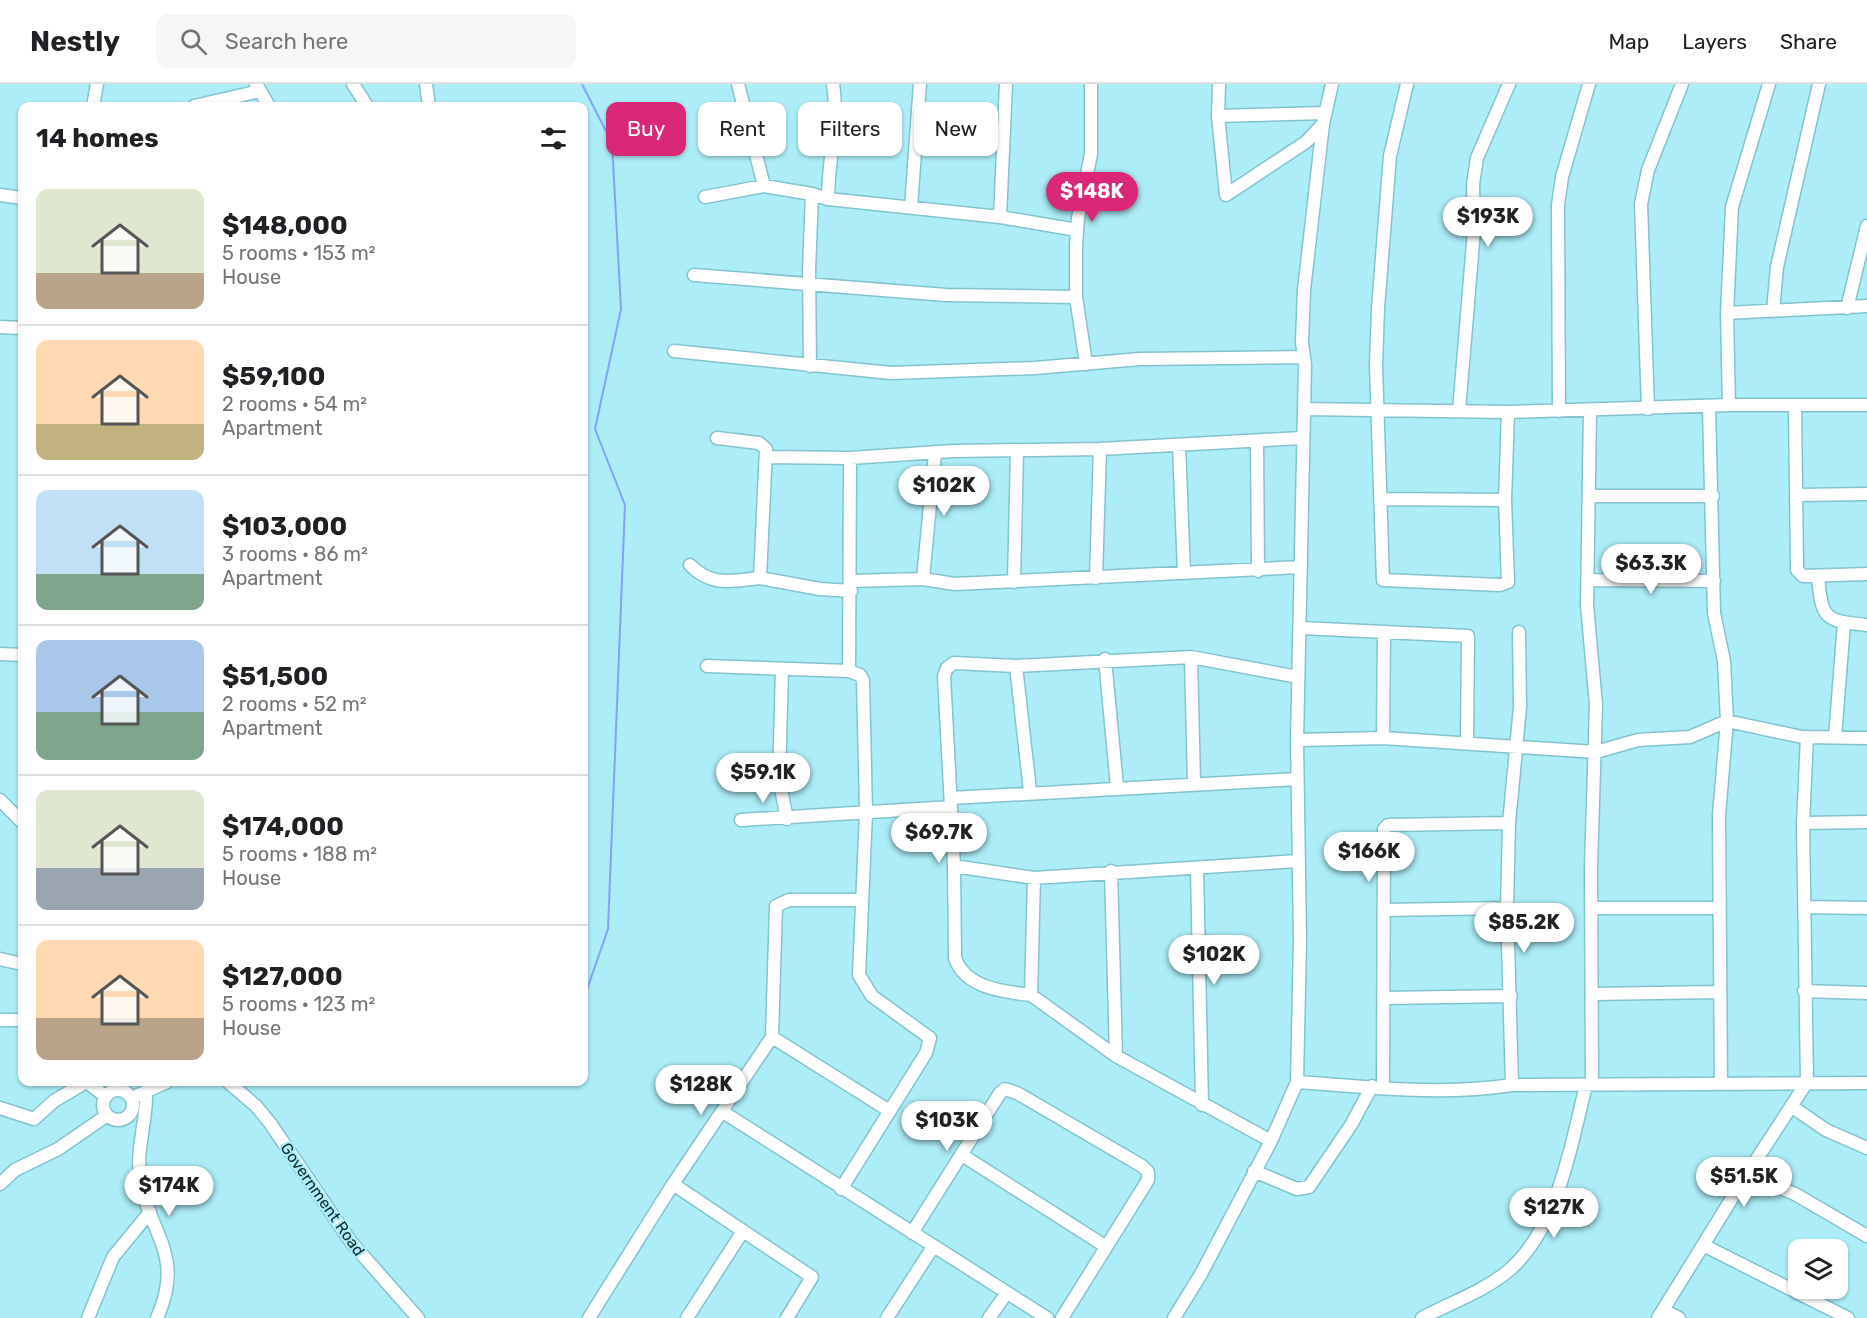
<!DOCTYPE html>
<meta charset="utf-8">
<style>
body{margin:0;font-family:Rubik,sans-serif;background:#f6f6f6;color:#202124;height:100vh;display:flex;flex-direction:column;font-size:22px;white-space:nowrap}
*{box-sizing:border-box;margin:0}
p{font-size:20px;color:#757577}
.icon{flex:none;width:33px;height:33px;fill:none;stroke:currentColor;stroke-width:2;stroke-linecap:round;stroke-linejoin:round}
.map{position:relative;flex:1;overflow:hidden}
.drawer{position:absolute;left:18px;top:18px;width:570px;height:984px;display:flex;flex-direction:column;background:#fff;border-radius:12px;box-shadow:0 2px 4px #0004}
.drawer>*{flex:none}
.hud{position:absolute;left:606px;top:18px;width:570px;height:54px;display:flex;gap:12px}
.fabs{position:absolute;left:1788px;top:1155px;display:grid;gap:12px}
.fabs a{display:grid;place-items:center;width:60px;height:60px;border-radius:12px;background:#fff;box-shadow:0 2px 4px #0004;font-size:30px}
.price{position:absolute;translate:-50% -51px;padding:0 14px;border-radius:21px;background:#fff;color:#222;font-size:20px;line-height:39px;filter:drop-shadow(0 2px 3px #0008)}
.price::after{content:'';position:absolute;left:50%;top:36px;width:18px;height:14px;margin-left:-9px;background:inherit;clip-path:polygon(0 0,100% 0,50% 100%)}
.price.current{background:#db2777;color:#fff}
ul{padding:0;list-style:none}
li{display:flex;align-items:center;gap:18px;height:150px;padding:0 18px}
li+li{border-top:2px solid #e0e0e0}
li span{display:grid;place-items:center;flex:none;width:168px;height:120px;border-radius:12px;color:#555}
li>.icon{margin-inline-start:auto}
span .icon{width:72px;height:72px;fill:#fffc;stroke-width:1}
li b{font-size:26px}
h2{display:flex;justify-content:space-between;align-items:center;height:72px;padding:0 18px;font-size:26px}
.chip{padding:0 21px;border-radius:12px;background:#fff;box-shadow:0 2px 4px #0004;font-size:21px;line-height:54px}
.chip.current{background:#db2777;color:#fff}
header{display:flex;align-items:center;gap:36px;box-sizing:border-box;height:84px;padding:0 30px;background:#fff;border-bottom:2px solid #e0e0e0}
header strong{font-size:28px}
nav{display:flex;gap:33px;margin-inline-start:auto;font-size:21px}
.search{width:420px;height:54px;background:#f6f6f6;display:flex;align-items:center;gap:15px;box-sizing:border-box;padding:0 21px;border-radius:12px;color:#757577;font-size:22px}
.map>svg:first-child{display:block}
</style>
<header>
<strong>Nestly</strong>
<div class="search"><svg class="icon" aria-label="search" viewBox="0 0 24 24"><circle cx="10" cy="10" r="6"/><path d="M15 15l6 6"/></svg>Search here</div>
<nav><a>Map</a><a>Layers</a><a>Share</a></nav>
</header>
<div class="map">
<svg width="1867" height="1234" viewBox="0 0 1867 1234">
<rect width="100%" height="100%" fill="#acedf8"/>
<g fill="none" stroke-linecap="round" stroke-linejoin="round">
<path stroke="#85a1fb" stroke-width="2" d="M582,0L612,59L621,225L595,345L625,421L608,845L584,914"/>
<defs>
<path id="minor" d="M256,0L269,22
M353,0L367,22
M426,0L429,22
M738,0L764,102
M1219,0L1218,32L1226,111L1306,58L1323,40
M1407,0L1390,72L1378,224L1376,281L1383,496L1500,501L1508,498L1505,416L1508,328
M93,22L97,0
M194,22L260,7
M1218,32L1325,29
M0,111L22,114
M705,113L764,102L812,110L828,115L1000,133L1077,146
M828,115C828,77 839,38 833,0
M911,123L920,0
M1000,133L1006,0
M694,191L946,211L1076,213
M1847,224L1867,142
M1773,227L1777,183L1819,0
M1727,229L1867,222
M0,243L22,244
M674,267L891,289L1035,284L1140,275L1304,273
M1086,280L1076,213V161L1078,134L1091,70V0
M810,282L809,186L812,110
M1729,321L1727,229L1732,123L1769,0
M1795,321L1797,486L1803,492L1867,490
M1709,322L1714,529L1724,577L1727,637L1719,731L1721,1000
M1304,325L1508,328L1729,321H1867
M1648,325L1641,120L1648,86L1682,0
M1459,327L1474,147L1473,100L1477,74L1509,0
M1559,327L1558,121L1562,93L1589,0
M1590,327L1587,521L1596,621L1591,783L1592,1000
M717,354L759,359L766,365L760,494L820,505L851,507
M1257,359L1258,487
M1179,361L1184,489
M767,373L850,374L954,367L1100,365L1302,354
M1797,411L1867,410
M1589,412H1713
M1381,415L1505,416
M690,481C712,503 731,497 760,494
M1818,493C1822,535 1824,537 1867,541
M1096,494L1100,365
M923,495L935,369
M1588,496L1714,497
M851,497L923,495L955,500L1301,483
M1014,498L1017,367
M1301,544L1468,552L1467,658
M0,570L22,571
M1191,573L1194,699
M1105,575L1117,703
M707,582L849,587L860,591L863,596L866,728L859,891L872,912L930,954L926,969L841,1105
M1016,582L1030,707
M782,585L779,695L787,735
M849,587L850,374
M1835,653L1844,539
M1383,654L1384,548
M1297,656L1383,654L1596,668L1638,656L1690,653L1727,637L1802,653L1867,654
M951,714L1297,695
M0,716L22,738
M951,723L954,782L1034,794L1298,777
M741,736L951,723L944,592L947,584L954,579L1016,582L1191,573L1298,593
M1803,739L1867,738
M954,782L955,874C965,904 1004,908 1031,911
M1197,784L1202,1021
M1111,787L1116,972
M1034,794L1031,911L1116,972L1271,1057
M1804,823L1867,824
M1592,824H1718
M1385,826L1507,824
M0,875L22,880
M1804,907L1867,909
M1593,910L1719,908
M1385,914L1511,912
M0,936H22
M772,953L888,1026
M87,998L105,1012
M228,998L256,1022L270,1039L351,1158L418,1234
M1297,998C1369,1003 1440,1012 1512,1001L1867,999
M1512,1001L1507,824L1509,739L1520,623L1519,548
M1383,1004L1384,745L1388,741L1509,739
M103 1021a15 15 0 1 1 30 0a15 15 0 1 1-30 0Z
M146,1009C147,1036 136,1065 140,1092C148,1151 186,1169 157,1234
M138,1011L167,998
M1791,1022L1826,1046L1867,1064
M0,1024L34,1035L54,1017L86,998
M723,1028L1047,1234
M962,1071L1105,1162
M1254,1087L1297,1105L1309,1103L1351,1041L1372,1002
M1747,1090L1795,1110L1867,1152
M0,1100L15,1086L58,1065L106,1032
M673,1100L743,1147L687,1234
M743,1147L812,1193L787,1234
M912,1149L1000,1009L1005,1005L1017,1009L1142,1082L1148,1088V1096L1062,1234
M1703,1161L1848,1234
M1663,1226L1679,1234
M88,1234L113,1173L150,1128
M589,1234L673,1100L772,953L776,822L789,816H860
M887,1234L933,1163
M989,1234L1006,1210
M1174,1234L1201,1190L1271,1057L1297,998L1300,856L1297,656L1305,281L1302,258L1304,206L1323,40L1332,0
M1422,1234C1450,1219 1482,1208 1507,1188C1558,1146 1571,1061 1586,1001
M1658,1234L1747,1090L1807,998L1803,739L1807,653"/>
</defs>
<use href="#minor" stroke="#83c3ce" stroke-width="15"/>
<use href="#minor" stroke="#fff" stroke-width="12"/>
</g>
<g text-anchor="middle" stroke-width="4.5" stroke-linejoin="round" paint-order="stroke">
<g font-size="16" fill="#0f292e" stroke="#acedf8">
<text transform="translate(323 1115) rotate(55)" y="6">Government Road</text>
</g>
</g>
</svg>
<div class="fabs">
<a><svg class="icon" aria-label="layers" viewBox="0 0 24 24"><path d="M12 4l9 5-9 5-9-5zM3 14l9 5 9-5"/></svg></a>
</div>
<b class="price current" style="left:1092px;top:139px">$148K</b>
<b class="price" style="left:1488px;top:164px">$193K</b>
<b class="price" style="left:944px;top:433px">$102K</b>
<b class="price" style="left:1651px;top:511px">$63.3K</b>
<b class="price" style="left:763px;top:720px">$59.1K</b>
<b class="price" style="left:939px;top:780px">$69.7K</b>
<b class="price" style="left:1369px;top:799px">$166K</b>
<b class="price" style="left:1524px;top:870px">$85.2K</b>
<b class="price" style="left:1214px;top:902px">$102K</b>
<b class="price" style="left:701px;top:1032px">$128K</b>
<b class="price" style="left:947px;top:1068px">$103K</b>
<b class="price" style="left:1744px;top:1124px">$51.5K</b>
<b class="price" style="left:169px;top:1133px">$174K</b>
<b class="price" style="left:1554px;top:1155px">$127K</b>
<div class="hud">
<a class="chip current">Buy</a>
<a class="chip">Rent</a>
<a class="chip">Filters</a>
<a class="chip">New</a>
</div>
<section class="drawer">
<h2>14 homes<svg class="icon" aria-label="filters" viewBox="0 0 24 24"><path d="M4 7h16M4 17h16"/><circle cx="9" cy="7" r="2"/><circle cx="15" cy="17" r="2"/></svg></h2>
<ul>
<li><span style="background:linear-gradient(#dfe7d0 70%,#b9a48a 0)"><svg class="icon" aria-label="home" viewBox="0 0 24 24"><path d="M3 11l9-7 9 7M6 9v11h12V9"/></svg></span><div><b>$148,000</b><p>5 rooms · 153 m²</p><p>House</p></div></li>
<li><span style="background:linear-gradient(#ffd9b3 70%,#c2b280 0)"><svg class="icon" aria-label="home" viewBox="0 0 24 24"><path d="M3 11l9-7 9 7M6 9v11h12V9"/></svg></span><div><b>$59,100</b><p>2 rooms · 54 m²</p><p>Apartment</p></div></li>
<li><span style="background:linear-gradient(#bfe0f5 70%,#7fa58c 0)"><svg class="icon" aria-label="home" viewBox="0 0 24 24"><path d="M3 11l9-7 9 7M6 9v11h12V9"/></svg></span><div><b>$103,000</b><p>3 rooms · 86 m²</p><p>Apartment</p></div></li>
<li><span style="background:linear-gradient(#a9c7e8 60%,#7fa58c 0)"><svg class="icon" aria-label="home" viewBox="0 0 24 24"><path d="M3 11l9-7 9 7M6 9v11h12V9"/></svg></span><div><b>$51,500</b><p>2 rooms · 52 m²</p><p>Apartment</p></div></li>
<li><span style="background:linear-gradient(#dfe7d0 65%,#9aa5b1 0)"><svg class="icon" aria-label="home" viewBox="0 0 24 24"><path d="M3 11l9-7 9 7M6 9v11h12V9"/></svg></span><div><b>$174,000</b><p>5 rooms · 188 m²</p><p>House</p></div></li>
<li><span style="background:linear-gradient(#ffd9b3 65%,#b9a48a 0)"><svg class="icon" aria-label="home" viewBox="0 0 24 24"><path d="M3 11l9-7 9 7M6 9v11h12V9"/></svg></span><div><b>$127,000</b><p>5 rooms · 123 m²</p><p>House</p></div></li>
</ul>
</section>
</div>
